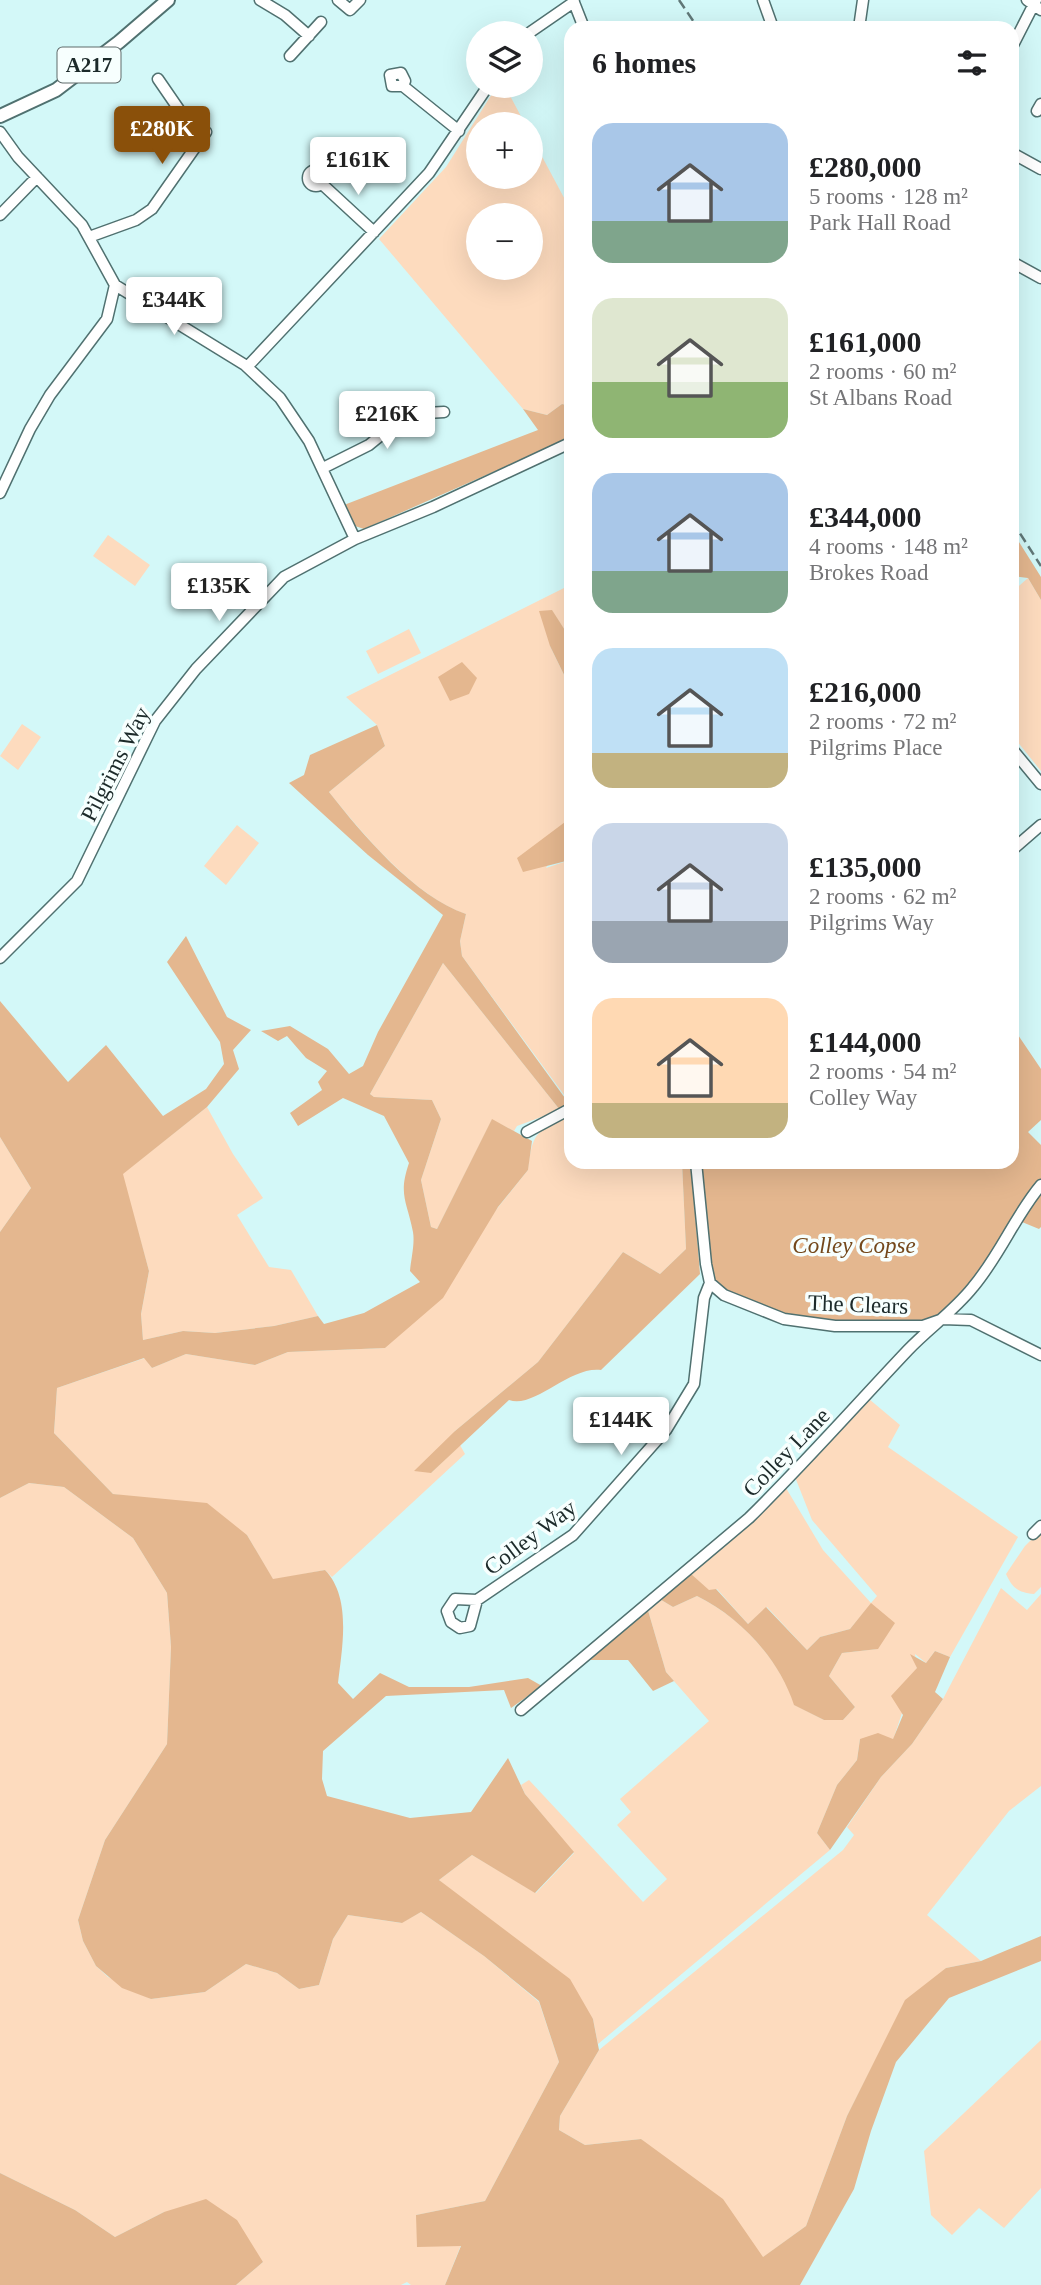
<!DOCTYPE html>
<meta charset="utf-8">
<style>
body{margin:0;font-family:Georgia,serif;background:#f2f2f2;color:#202124;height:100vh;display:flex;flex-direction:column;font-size:26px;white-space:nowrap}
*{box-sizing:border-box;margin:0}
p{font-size:23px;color:#757577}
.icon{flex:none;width:38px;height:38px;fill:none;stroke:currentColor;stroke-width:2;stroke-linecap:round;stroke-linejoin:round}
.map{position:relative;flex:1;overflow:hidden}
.sheet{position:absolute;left:564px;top:21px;width:455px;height:1148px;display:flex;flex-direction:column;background:#fff;border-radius:21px;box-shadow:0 7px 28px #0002}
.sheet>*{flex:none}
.tools{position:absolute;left:466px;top:21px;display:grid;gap:14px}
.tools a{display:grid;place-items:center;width:77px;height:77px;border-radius:50%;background:#fff;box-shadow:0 7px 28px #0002;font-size:35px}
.price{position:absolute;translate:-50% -60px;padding:0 16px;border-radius:7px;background:#fff;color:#222;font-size:23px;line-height:46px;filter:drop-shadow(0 2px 4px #0008)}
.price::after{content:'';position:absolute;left:50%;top:42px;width:21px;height:16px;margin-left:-10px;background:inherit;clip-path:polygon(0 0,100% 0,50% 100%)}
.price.on{background:#8a500a;color:#fff}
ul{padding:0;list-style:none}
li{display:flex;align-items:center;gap:21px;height:175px;padding:0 28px}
li span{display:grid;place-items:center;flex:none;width:196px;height:140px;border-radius:21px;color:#555}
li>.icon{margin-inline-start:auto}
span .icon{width:84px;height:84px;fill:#fffc;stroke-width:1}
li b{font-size:30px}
h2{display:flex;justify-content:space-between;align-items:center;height:84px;padding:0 28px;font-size:30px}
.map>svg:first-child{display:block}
</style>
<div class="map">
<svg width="1041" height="2285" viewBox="0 0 1041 2285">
<rect width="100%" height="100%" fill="#d3f8f8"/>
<path fill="#fddbbe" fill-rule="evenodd" d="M497,86H505L525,124H478V177H530V134L570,209V406L562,404L547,415L523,409L379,239L446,167ZM478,215H530V268H478Z
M108,535L150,565L135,586L93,556Z
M1028,578L1041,600V771L1012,735V592Z
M570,585V638L552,611L550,646L570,687V821L546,868L570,860V1103L462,956L460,941L466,914C415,897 362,833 329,792L385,746L377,725L346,697Z
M409,629L421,653L378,674L366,651Z
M22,724L41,737L18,770L0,756Z
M237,825L259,843L226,885L204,866Z
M443,963L560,1110L517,1126L514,1131L492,1120L437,1229L431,1227L421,1180L441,1119L432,1100L374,1097L370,1094Z
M207,1107L233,1154L263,1198L237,1215L269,1267L291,1270L318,1316L274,1326L215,1333L183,1331L143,1340L141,1314L149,1271L122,1174Z
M570,1115V1162H682L686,1249L660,1274L623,1252L538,1362L455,1431L431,1473L460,1445L465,1454L332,1577L325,1570L273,1580L247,1535L145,1499L113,1494L54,1433L57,1388L145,1358L152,1368L186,1354L255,1365L288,1352L385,1348L528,1170C533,1130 536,1133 570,1115Z
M0,1137L31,1188L0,1232Z
M869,1399L900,1425L888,1447L1018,1537L950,1657L935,1651L926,1663L915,1654L917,1668L893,1740L860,1739L857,1760L837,1785L817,1833L830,1850L598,2044L593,2019L439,1880L472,1855L536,1893L574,1853L525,1794L521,1785L529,1780L643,1902L667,1879L617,1825L631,1812L620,1799L709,1721L666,1672L647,1607L658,1598L673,1607L697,1596C740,1617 779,1659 795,1705L824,1720H843L855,1707L829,1676L842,1653L877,1649L894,1624L871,1604L850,1629L820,1637L807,1650L767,1607L748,1624L717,1589L709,1591L690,1573L786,1488L823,1550L871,1603L877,1596L812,1520L795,1477Z
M29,1483L64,1487L133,1538L167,1593L171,1647L167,1744L105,1840L78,1920L83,1941L96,1966L108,1977L151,1999L205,1992L246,1964L277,1973L299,1989L319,1985L333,1939L348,1915L401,1923L421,1912L484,1956L539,2002L559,2062L485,2201L416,2215L461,2245L445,2285H411L407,2282L401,2285H236L263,2262L164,2212L115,2237L75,2210L0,2173V1498Z
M1041,1530V1587L1034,1594C1018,1592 1013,1589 1006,1574L1025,1546Z
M1001,1588L1027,1610L1041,1594V1786L1009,1811L927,1915L981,1961L946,1968L873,2065L847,2116L806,2226L762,2258L641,2139L585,2145L559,2130L560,2116L599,2050L843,1850L854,1835L847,1827L881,1777L912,1744L943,1699Z
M1041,2040V2188L1004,2228L979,2208L952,2235L931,2215L924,2151Z"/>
<path fill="#e4b78f" d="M562,404L570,406V438L364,529L352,525L344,505L538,430L523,409L547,415Z
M1012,531L1041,577V600L1028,578L1012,576Z
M552,610L570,638V687L550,646L539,611Z
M462,662L477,678L469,694L450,701L438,677Z
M377,725L385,746L329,792C362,834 415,897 466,914L460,941L462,956L570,1105L560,1110L443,963L370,1094L374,1097L432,1100L441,1119L421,1180L431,1227L437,1229L492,1119L532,1141L528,1170L498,1207L443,1298L385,1348L288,1352L255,1365L186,1354L152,1368L144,1358L57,1388L54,1433L113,1494L207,1503L247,1535L273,1579L325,1570C352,1598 342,1648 338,1683L353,1699L380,1673L409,1687H469L528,1678L542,1686L511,1708L504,1690L386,1696L323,1751L322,1779L327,1796L410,1818L471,1812L508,1758L525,1794L574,1852L535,1893L472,1855L439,1880L570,1979L593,2019L599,2050L560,2116L559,2130L585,2145L641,2139L723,2199L763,2257L806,2226L847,2116L905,2000L946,1968L981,1961L1041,1936V1961L949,1998L896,2062L871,2131L854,2189L800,2285H445L461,2246L417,2247L416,2215L485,2201L559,2062L539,2001L484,1956L421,1912L402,1923L348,1915L333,1939L319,1985L299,1989L277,1973L246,1964L205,1992L151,1999L122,1988L96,1966L83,1941L78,1920L105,1840L167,1744L171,1647L167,1593L133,1538L64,1487L29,1483L0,1498V1232L31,1188L0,1137V1001L68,1082L106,1045L163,1116L206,1089L224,1064L220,1042L167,962L186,936L227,1017L251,1030L233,1050L239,1069L207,1107L123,1174L149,1271L141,1314L143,1340L183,1331L215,1333L274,1326L318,1316L324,1324L364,1313L420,1282L410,1271C411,1259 415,1244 413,1232C407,1201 398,1195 409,1163L384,1116L343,1098L298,1126L290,1113L322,1090L318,1082L327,1071L306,1058L287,1036L278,1041L261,1031L290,1026L328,1049L349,1074L363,1066L378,1032L443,915L368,855L289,783L304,775L310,755Z
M569,819L570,860L523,872L517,858Z
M1012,1026L1041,1069V1120L1028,1132L1041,1145V1185L1009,1235L943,1319L923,1326L784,1319L710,1283L696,1162H1012Z
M682,1162H691L700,1274L601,1370C569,1366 535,1409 509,1400L431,1473L414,1471L455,1431L538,1362L623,1252L660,1274L686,1249Z
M1041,1191V1227L1039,1229L1022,1222Z
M690,1573L709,1590L716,1589L748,1624L766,1607L807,1650L820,1637L850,1629L871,1603L895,1623L878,1649L842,1653L829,1676L855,1707L843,1720H824L794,1705C779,1659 740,1617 697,1596L673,1607L658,1598Z
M647,1607L666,1672L674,1681L653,1691L628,1660H589L587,1656Z
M935,1651L950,1657L935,1692L943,1699L912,1744L881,1777L830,1850L817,1833L837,1785L857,1760L860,1739L878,1733L893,1739L903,1715L891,1696L917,1668L910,1654L926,1663Z
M0,2173L75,2210L115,2237L164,2212L206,2199L237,2220L263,2262L236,2285H0Z"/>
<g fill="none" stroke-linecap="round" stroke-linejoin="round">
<defs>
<path id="minor" d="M260,0L285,15L309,36
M338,0L350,10L360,0
M573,0L584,28
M763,0L773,28
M1027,0L1041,10
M859,28L863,0
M529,33L574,2
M1012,47L1036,0
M290,56L321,22
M403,86L405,81L401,73L390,75L392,86H403L459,131
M1037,111L1041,104
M0,132L18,157L82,225L115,285L245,365L280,398L309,441L355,539
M1012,153L1041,169
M308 178a8 8 0 1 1 16 0a8 8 0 1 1-16 0Z
M322,184L374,232
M0,215L37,177
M89,237L136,220L152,209L206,132L180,111L158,79
M1012,262L1041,278
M248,366L429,173L488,86
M323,468L369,445L407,414L444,412
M0,493L30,429L50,395L107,319L115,285
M1012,749L1041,784
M1012,850L1041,825
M0,958L77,881L155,721L196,669L284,577L355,539L433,507L570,443
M527,1132L570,1109
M696,1162L706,1264L710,1283L724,1295L784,1319L835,1326H923L943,1319L971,1320L1041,1355
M1033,1534L1041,1526
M477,1600L470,1626L460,1628L451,1622L447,1611L455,1599L477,1600L573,1535L666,1430L694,1384L704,1298L710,1283
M521,1710L749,1518C804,1464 855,1406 908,1350C929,1328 954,1311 973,1287C1000,1255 1015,1216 1041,1185"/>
<path id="major" d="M0,116L56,90L119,42L168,0"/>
</defs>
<use href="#minor" stroke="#507170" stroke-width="13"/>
<use href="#major" stroke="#507170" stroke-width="16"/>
<use href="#minor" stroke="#fff" stroke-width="10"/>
<use href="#major" stroke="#fff" stroke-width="12"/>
<path stroke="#617878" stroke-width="2.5" stroke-dasharray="10 5" stroke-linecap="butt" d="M679,0L698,28
M1012,521L1041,566"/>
</g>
<g text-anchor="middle" stroke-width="7" stroke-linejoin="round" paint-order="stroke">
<rect fill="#f7fffe" stroke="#5e6a6a" stroke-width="2" x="57.5" y="47.5" width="63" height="35" rx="5"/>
<g font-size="21" font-weight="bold" fill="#1c2a2a">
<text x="89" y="72">A217</text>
</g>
<g font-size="23" fill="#1c2a2a" stroke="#f7fffe">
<text transform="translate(115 764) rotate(-63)" y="8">Pilgrims Way</text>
<text transform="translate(858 1304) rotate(2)" y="8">The Clears</text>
<text transform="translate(786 1452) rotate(-46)" y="8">Colley Lane</text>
<text transform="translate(530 1537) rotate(-37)" y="8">Colley Way</text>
</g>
<g font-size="23" font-style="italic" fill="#74481b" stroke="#f7fffe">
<text x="854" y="1253">Colley Copse</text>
</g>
</g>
</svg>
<div class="tools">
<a><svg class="icon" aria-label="layers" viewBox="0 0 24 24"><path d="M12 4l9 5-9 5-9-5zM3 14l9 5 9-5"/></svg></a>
<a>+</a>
<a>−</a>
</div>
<b class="price on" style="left:162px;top:166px">£280K</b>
<b class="price" style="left:358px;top:197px">£161K</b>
<b class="price" style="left:174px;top:337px">£344K</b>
<b class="price" style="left:387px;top:451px">£216K</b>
<b class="price" style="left:219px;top:623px">£135K</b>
<b class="price" style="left:621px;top:1457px">£144K</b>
<section class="sheet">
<h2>6 homes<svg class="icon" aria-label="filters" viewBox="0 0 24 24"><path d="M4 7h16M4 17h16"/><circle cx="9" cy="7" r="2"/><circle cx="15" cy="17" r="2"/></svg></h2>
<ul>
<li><span style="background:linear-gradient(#a9c7e8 70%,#7fa58c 0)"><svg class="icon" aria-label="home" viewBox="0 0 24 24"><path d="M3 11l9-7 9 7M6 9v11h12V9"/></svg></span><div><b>£280,000</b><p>5 rooms · 128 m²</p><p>Park Hall Road</p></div></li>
<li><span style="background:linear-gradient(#dfe7d0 60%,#8fb573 0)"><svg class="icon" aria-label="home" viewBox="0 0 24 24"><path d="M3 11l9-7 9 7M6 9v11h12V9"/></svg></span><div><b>£161,000</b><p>2 rooms · 60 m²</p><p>St Albans Road</p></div></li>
<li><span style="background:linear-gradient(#a9c7e8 70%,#7fa58c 0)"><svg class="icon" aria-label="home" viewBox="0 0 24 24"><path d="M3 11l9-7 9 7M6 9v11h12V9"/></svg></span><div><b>£344,000</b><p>4 rooms · 148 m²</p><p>Brokes Road</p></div></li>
<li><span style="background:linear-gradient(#bfe0f5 75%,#c2b280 0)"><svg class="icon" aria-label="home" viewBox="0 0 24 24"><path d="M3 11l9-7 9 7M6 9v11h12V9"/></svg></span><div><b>£216,000</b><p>2 rooms · 72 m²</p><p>Pilgrims Place</p></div></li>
<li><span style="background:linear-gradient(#c9d6e8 70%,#9aa5b1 0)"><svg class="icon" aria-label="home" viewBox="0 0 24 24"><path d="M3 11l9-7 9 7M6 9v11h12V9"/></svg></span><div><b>£135,000</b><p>2 rooms · 62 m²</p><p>Pilgrims Way</p></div></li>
<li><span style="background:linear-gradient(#ffd9b3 75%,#c2b280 0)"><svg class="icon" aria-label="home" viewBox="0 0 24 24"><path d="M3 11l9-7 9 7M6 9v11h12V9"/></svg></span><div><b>£144,000</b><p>2 rooms · 54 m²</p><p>Colley Way</p></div></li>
</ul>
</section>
</div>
